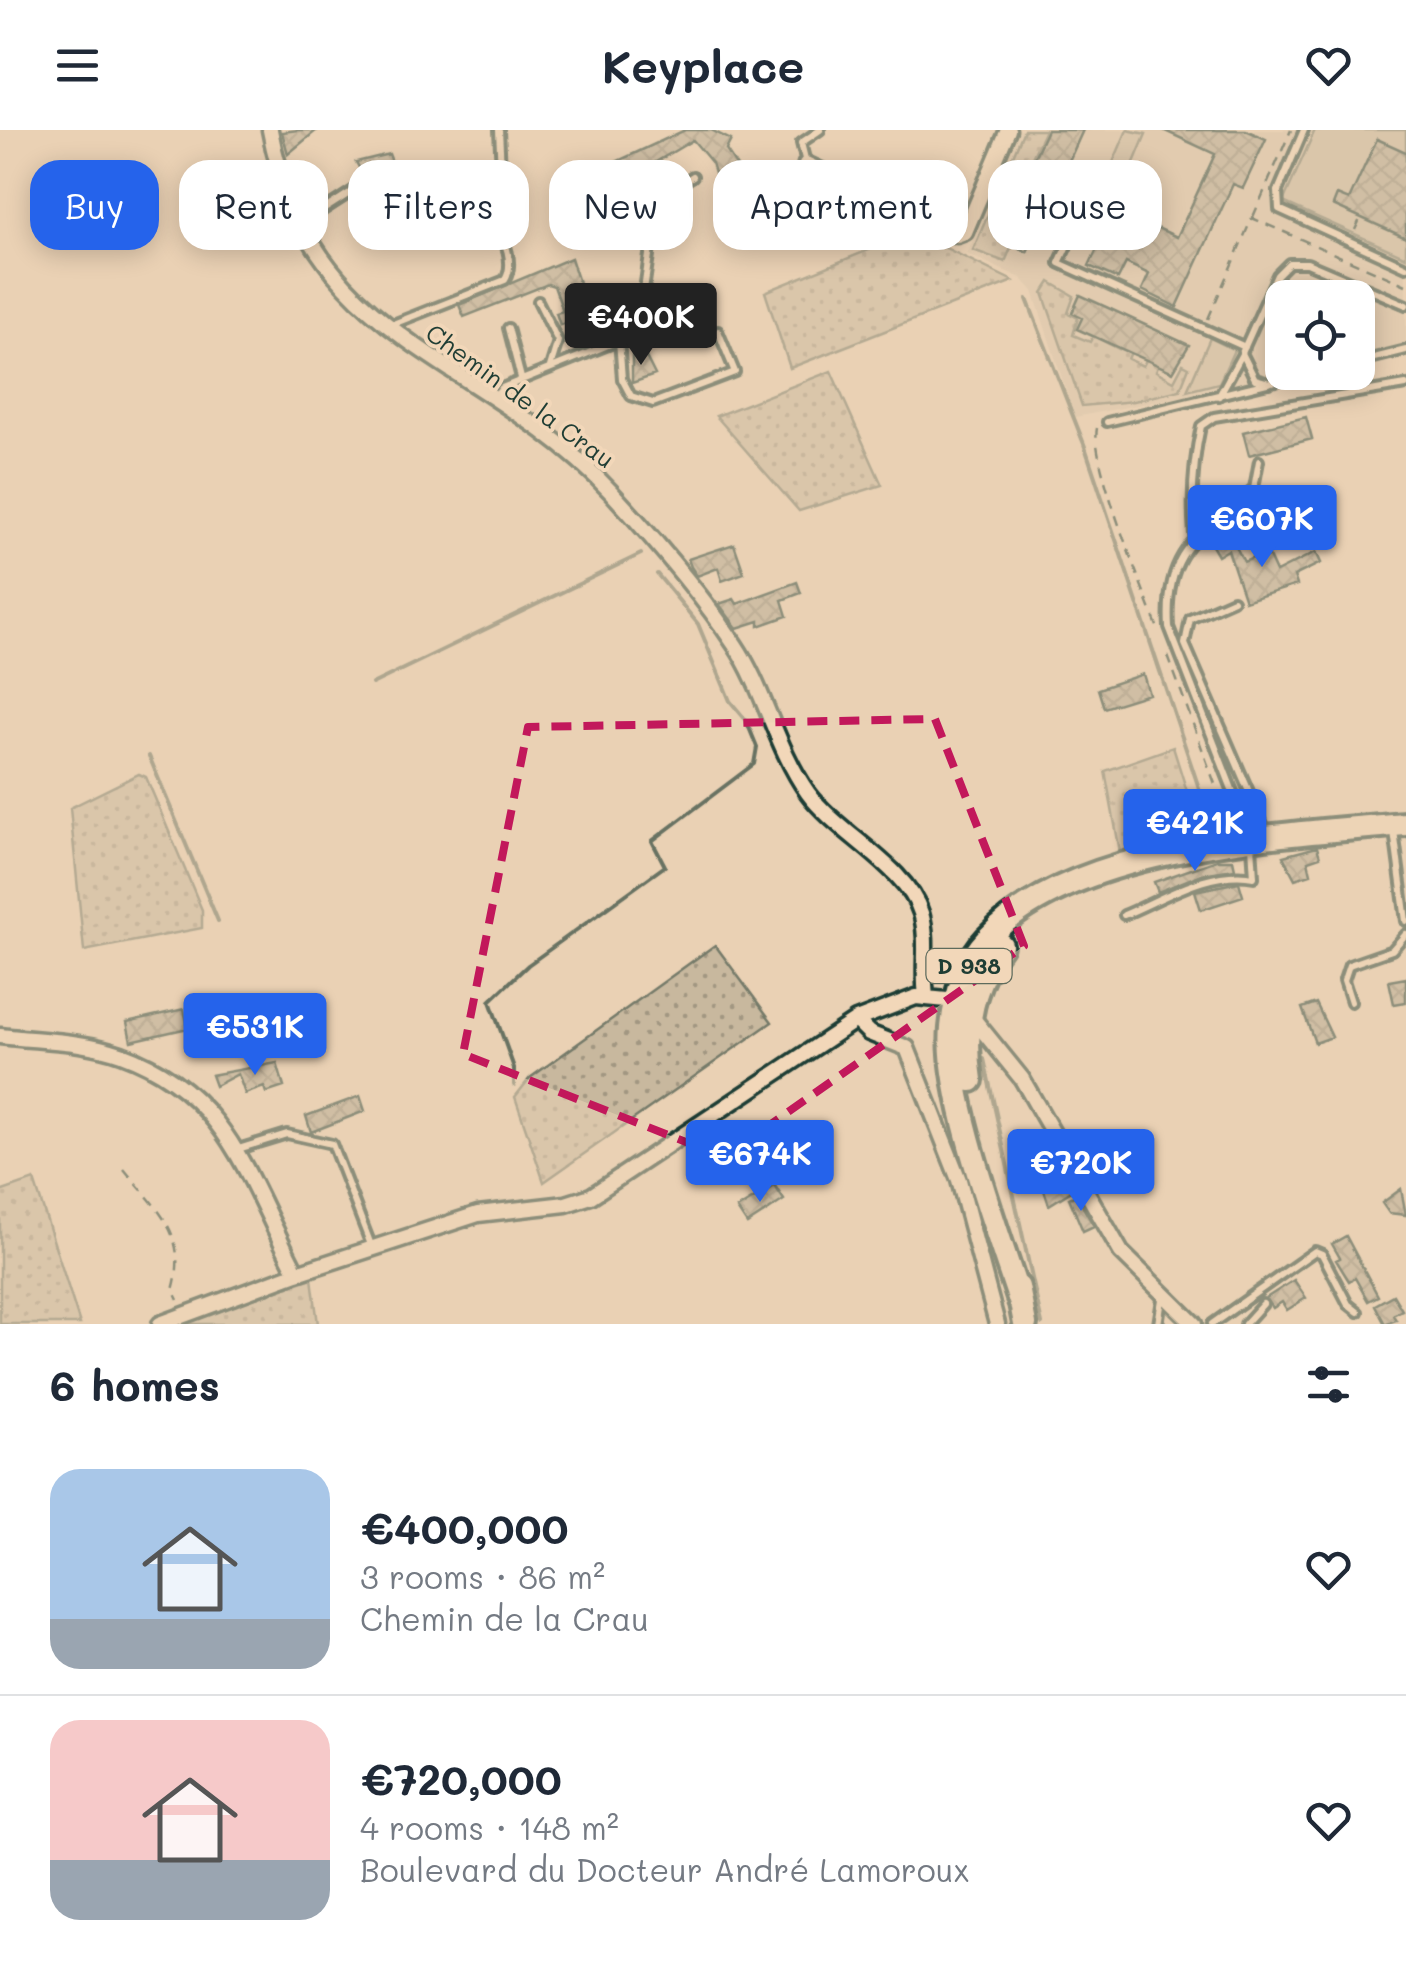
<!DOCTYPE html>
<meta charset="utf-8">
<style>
body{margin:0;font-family:Mali,sans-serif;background:#f2f2f3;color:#1f2937;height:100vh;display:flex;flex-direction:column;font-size:38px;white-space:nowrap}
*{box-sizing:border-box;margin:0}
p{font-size:32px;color:#747a83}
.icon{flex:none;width:55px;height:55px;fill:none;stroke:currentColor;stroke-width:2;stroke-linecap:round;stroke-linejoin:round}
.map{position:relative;height:1194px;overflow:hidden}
.details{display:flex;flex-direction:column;background:#fff;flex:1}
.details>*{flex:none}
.banner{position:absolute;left:30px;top:30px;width:1348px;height:90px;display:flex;gap:20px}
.controls{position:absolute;left:1265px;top:150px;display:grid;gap:20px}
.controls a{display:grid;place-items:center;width:110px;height:110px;border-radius:20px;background:#fff;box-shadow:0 5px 25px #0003;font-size:50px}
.price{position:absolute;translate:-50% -85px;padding:0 22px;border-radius:10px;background:#2563eb;color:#fff;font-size:32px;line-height:65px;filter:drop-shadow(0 2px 5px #0008)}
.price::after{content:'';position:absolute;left:50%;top:60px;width:30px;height:22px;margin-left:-15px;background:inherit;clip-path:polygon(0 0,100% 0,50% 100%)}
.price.on{background:#222;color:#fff}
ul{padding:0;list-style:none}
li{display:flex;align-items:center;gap:30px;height:250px;padding:0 50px}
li+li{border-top:2px solid #e0e1e3}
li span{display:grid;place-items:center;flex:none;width:280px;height:200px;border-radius:30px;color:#555}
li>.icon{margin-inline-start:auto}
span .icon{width:120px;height:120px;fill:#fffc;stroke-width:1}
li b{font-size:42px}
h2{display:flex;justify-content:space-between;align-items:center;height:120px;padding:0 50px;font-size:42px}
.tag{padding:0 35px;border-radius:30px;background:#fff;box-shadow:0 5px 25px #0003;font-size:35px;line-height:90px}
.tag.on{background:#2563eb;color:#fff}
header{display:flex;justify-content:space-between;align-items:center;height:130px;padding:0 50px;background:#fff;font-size:45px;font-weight:700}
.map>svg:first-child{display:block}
</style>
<header><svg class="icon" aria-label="menu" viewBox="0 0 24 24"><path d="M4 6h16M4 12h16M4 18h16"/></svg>Keyplace<svg class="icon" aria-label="heart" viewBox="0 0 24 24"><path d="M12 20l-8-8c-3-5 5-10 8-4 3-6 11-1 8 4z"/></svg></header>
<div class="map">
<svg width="1406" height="1194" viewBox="0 0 1406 1194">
<defs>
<pattern id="grass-dots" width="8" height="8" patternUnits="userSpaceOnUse" patternTransform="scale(2.5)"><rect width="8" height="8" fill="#c8b89e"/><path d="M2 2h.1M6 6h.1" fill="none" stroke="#a29782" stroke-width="1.8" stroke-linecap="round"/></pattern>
<pattern id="forest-firs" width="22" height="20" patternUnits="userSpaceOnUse" patternTransform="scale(2.5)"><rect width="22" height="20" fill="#c8b89e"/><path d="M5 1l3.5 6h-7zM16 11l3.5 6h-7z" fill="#a29782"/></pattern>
<pattern id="building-cross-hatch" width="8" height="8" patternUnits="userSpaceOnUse" patternTransform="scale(2.5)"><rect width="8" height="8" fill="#b1a790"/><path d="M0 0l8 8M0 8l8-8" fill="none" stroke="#8f8976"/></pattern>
</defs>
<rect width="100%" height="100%" fill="#ead1b4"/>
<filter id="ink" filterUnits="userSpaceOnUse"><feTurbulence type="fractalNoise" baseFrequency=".01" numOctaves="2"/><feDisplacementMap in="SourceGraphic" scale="20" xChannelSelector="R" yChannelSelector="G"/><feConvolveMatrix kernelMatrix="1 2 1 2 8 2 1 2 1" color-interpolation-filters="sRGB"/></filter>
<g filter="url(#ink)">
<path fill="#d9c4a9" d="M1020,0H1406V222L1358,232V168H1282V242L1303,243L1075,287L1033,161L1021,148L967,124Z"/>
<path fill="url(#grass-dots)" stroke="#747a69" stroke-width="2.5" d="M1024,0H1045L1030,32H1026L1017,59L1032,68L1005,132L973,120Z
M913,102L1013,151L790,238L765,162Z
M1050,152L1074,166L1068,183L1078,188L1073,205L1090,212L1098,196L1103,198L1099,209L1119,219L1125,208L1135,213L1128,229L1143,236L1151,220L1162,225L1156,241L1174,251L1183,234L1189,237L1180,260L1134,271L1082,276L1043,163Z
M831,241L882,355L799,381L716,286Z
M1173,617L1196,690L1120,722L1105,641Z
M139,644L146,647L202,780V798L84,821L70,678Z
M715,815L772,892L544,1052L515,967L530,948Z
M34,1050L80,1194H0V1062Z
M312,1148L318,1194H182Z"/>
<path fill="url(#forest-firs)" stroke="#747a69" stroke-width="2.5" d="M1127,0L1146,4L1118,71L1100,63Z"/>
<path fill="#c8b89e" stroke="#747a69" stroke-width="2.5" d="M1315,0H1406V127L1283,72Z
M1210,208L1234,220L1219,253L1187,261Z"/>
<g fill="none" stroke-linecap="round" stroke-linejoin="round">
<path stroke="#687262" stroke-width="4" d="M1027,169L1084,314L1212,697
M372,554L641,424
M149,626L218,791
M984,929L1042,1194
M514,955V938L490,871L528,835L665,736L652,711L754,634L757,617L746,590L730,571L698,494L657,444"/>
</g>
<path fill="url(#building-cross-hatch)" stroke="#1f3d34" stroke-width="2.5" d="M298,0H317L288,24L282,2Z
M685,0H711L731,10L726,20L737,37L717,49L712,33L693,10L615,56L582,69L575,51Z
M1047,0H1083L1059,53L1177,107L1215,24L1163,0H1246L1266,9L1243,58L1233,54L1177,177L1142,160L1149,144L1126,133L1118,149L1089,136L1105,102L1048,76L1027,122L1014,116L1036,67L1019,60Z
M1377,9L1406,22V108L1333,75L1337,65L1349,70Z
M389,24L395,40L369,55L356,32Z
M571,128L582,162L589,159L593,171L574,178L578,188L560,195L556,183L563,181L554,156L548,154L464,187L459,175Z
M1080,165L1189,215L1173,242L1077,199L1082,188L1072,183Z
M701,179L709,198L691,206L688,200L654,219L648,203Z
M632,223H644L655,245L632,253Z
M1306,287L1312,309L1249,325L1243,302Z
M1227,400L1244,432L1267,422L1276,442L1316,422L1321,433L1294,446L1297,455L1245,471L1228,420L1218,426L1211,414Z
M734,414L744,443L722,451L718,438L697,446L691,437L688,429Z
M797,452L801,463L782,470L787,486L759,496V491L737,498L719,474L734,469L737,474Z
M1143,544L1149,564L1104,578L1098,559Z
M1317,717L1320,727L1308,731L1311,744L1295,749L1283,726Z
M1217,730H1233L1235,739L1202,744L1158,762L1154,752Z
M1239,752L1243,766L1201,780L1195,761Z
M1406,848V872L1394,874L1389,851Z
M1316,873L1332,907L1315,913L1302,878Z
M184,879L188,898L131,911L127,892Z
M277,933L284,957L266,963L264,957L245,964L238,944L215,956L211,945Z
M360,966L365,981L311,1002L306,986Z
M1061,1039L1073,1060L1049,1075L1041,1051Z
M775,1056L784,1070L747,1094L737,1079Z
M1401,1059L1406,1085L1389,1083L1382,1073Z
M1076,1065L1094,1096L1083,1101L1069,1068Z
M1346,1106L1378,1166L1368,1171L1355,1148L1349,1151L1336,1130L1340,1128L1332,1114Z
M1294,1150L1306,1168L1287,1180L1282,1172L1273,1178L1266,1168Z
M1393,1165L1402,1180L1393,1185L1396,1190L1385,1194L1375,1175Z"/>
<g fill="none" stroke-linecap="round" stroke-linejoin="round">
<defs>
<path id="lane" d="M1304,0L1278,61L1279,79L1406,137
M806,33L801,13L820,0
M303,93L362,55
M1077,94L1059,133L1245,217
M538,171L558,211L550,237
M393,194L505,150C518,128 497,98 489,76L501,40L499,0
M508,198L521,248
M619,210L622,249L631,266L653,273L735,242L718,201
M1358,232L1406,220
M1269,253L1255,249L1242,223L1277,145L1289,133H1307L1406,175
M1219,266L1242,224
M494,269L502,258L628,207L640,188L657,69L693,46
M1107,292L1313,242
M1194,405C1191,369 1193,332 1201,296L1214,287L1406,255
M1233,470L1190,489L1185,514L1267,703
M1394,701L1406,791
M1249,703L1169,497C1164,417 1201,405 1254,358L1259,331
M1124,785C1163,769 1211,738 1254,747L1252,715
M1351,872L1344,850L1349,835L1392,820L1406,804
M235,1020L287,1004L332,1014L371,1115
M1158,1194L1163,1163
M1212,1194L1315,1121L1322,1124L1348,1174L1358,1182
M1245,1194L1263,1174"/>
<path id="street" d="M270,0C309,215 487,227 611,362C654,409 700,462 735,515C765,560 775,616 808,663C837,703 907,737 921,783C929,810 922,838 926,866
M806,34L957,105L965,102L1008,0
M971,886L1022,949L1121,1122L1194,1194
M856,890L869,903L907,918L959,1050L997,1194
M0,906C40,911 82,910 121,924C229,963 248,1051 297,1143L478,1084L566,1074L591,1066L856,890L916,867L957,871
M160,1194L297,1143"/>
<path id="primary" d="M971,950C963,901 971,855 1001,815
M1018,1157L1025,1194
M1020,1171C999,1106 945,963 952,898C955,866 965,832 988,808C1073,715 1286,704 1406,694"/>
</defs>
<use href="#lane" stroke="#1f3d34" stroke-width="14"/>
<use href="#street" stroke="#1f3d34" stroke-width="21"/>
<use href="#primary" stroke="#1f3d34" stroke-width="30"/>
<path stroke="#1f3d34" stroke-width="2.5" stroke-dasharray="10 8" stroke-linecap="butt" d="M1253,87L1291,0
M1355,100L1361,87
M1208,189L1252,88L1406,155
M1097,298C1090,331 1144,461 1158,499
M1168,526L1229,692
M124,1039C157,1080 189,1104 173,1160L178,1170"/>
<use href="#lane" stroke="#f2d7b9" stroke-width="6"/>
<use href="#street" stroke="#f2d7b9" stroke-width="14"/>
<use href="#primary" stroke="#f2d7b9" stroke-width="22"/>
</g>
</g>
<path d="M0 0H1406V1194H0ZM935,589L1024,816L724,1027L463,924L528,597Z" fill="#ead1b4" fill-opacity=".55" fill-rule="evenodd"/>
<path fill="none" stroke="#c2185b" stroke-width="8" stroke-dasharray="20 12" stroke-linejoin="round" d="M935,589L1024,816L724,1027L463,924L528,597Z"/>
<g text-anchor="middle" stroke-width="8" stroke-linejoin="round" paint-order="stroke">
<rect fill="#f2d7b9" stroke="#5e6b5c" stroke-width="2.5" x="926.5" y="819" width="85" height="34" rx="8"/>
<g font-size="22" font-weight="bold" fill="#1f3d34">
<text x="969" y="844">D 938</text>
</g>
<g font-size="25" fill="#1f3d34" stroke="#f2d7b9">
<text transform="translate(520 266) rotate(36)" y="9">Chemin de la Crau</text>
</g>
</g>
</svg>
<div class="controls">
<a><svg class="icon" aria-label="locate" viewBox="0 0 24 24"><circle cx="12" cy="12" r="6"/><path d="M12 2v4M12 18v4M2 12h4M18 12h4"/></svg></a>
</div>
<b class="price on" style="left:641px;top:238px">€400K</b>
<b class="price" style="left:1262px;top:440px">€607K</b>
<b class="price" style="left:1195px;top:744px">€421K</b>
<b class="price" style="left:255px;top:948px">€531K</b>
<b class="price" style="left:760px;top:1075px">€674K</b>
<b class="price" style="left:1081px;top:1084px">€720K</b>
<div class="banner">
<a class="tag on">Buy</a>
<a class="tag">Rent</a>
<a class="tag">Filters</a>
<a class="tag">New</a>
<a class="tag">Apartment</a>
<a class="tag">House</a>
</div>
</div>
<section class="details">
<h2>6 homes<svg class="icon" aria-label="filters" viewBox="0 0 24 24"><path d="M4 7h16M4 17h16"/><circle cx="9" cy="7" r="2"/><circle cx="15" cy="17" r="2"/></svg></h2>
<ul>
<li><span style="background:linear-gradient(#a9c7e8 75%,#9aa5b1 0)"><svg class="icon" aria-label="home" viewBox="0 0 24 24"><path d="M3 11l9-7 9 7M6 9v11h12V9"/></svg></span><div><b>€400,000</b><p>3 rooms · 86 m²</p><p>Chemin de la Crau</p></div><svg class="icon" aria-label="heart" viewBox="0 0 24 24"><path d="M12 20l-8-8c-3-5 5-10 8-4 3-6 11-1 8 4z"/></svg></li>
<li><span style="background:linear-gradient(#f6c9c9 70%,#9aa5b1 0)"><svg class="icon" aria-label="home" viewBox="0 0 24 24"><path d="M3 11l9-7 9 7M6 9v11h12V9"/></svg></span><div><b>€720,000</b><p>4 rooms · 148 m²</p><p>Boulevard du Docteur André Lamoroux</p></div><svg class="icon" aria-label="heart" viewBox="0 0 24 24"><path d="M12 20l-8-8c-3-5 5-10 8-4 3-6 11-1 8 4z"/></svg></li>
</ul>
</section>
